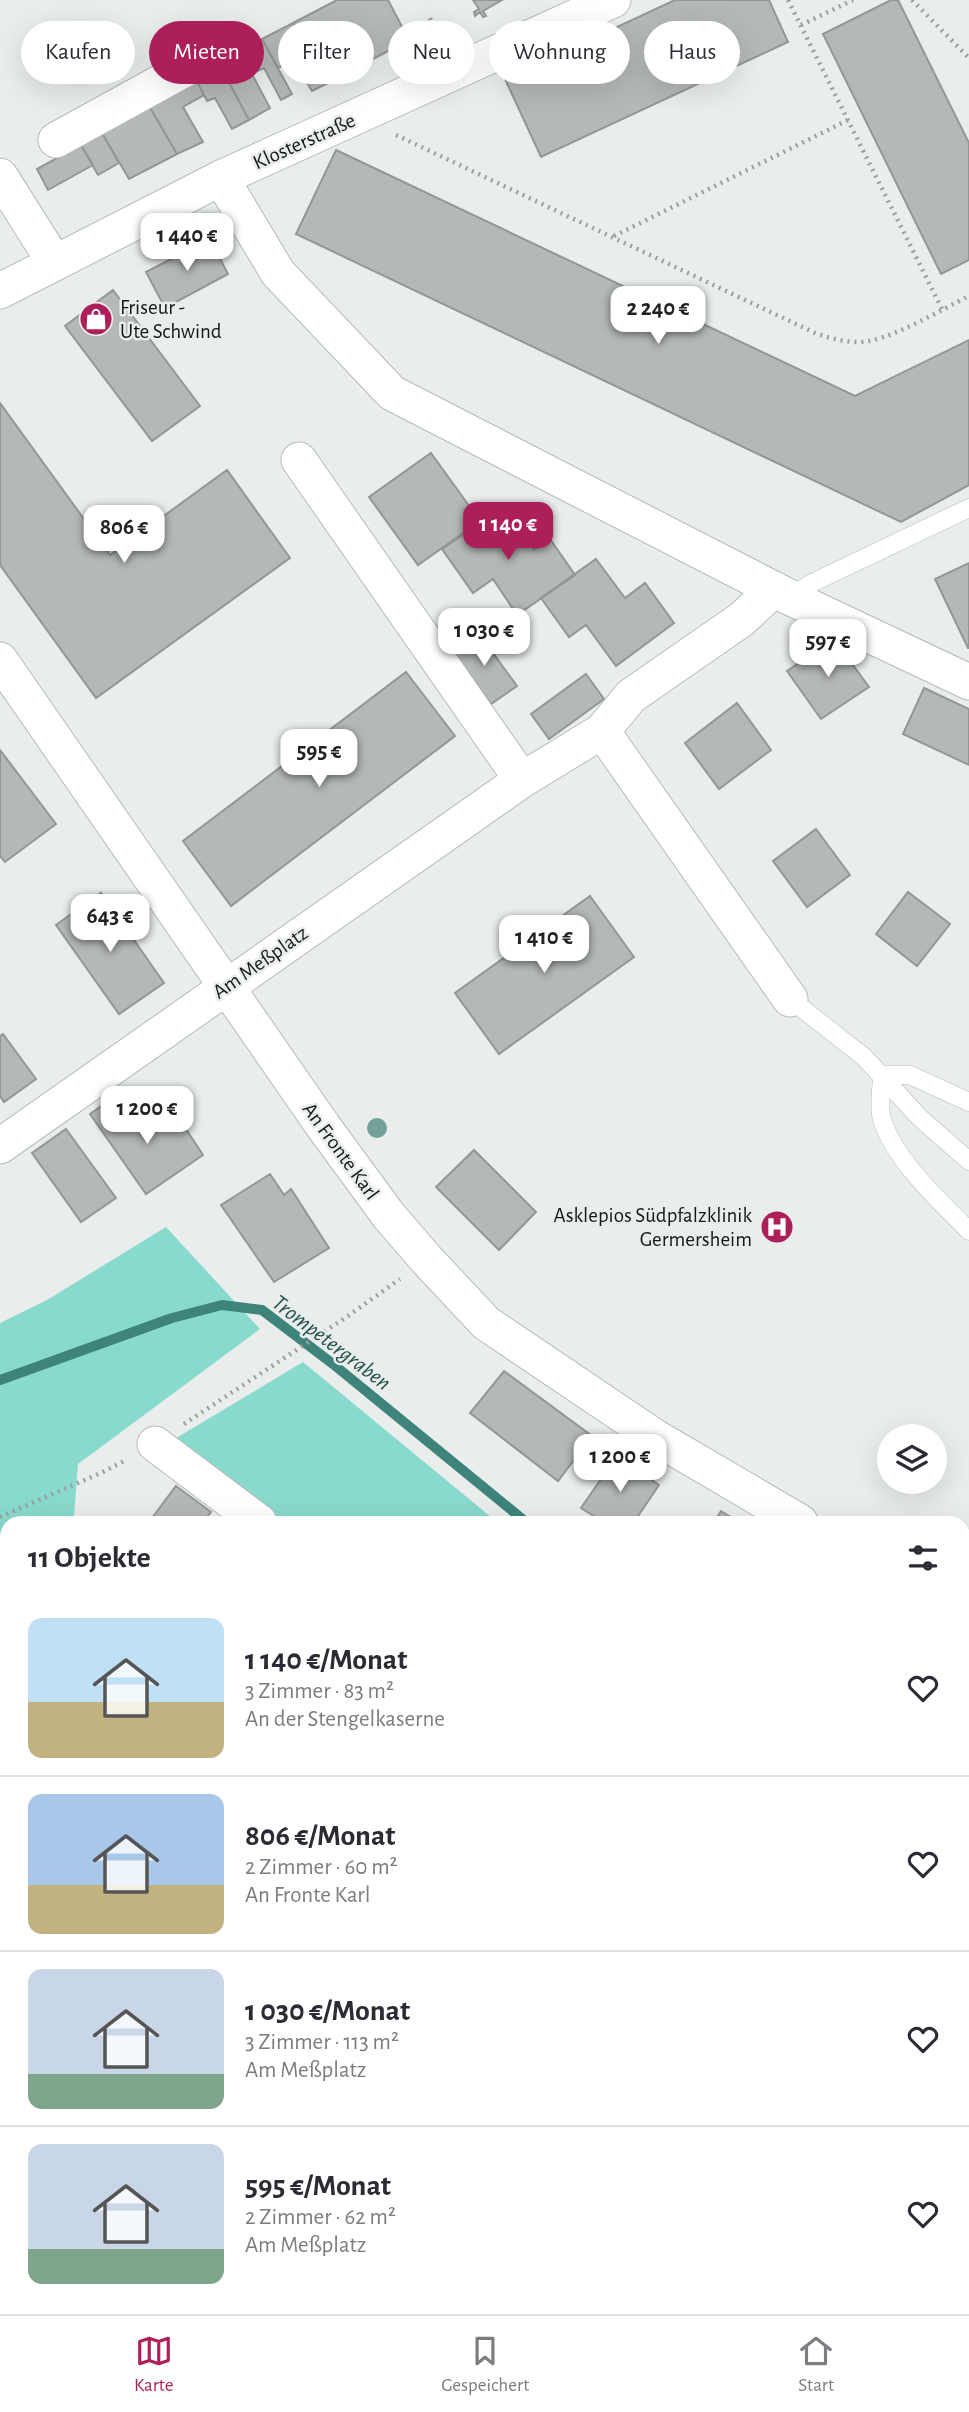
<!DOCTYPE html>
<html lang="de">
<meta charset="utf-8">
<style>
body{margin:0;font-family:"Alegreya Sans",sans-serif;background:#f2f2f3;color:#2b2b33;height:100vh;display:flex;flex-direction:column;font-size:26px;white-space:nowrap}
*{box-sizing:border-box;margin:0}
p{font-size:23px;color:#7c7c81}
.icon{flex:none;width:38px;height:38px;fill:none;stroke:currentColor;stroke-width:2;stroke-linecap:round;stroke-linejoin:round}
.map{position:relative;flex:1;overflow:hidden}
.sheet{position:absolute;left:0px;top:1516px;width:970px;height:800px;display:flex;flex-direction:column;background:#fff;border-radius:21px 21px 0 0;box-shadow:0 7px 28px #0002}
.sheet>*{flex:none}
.top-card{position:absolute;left:21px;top:21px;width:928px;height:63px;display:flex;gap:14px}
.tools{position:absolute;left:877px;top:1424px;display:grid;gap:14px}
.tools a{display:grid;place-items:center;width:70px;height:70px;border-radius:50%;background:#fff;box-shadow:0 7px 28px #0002;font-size:35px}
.price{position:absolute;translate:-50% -60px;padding:0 16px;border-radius:14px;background:#fff;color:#222;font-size:23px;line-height:46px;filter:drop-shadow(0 2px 4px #0008)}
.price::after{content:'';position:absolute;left:50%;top:42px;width:21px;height:16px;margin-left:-10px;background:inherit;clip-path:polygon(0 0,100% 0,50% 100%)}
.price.on{background:#ad1f58;color:#fff}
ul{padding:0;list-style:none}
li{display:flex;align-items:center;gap:21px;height:175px;padding:0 28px}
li+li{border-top:2px solid #e1e1e2}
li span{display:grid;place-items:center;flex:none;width:196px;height:140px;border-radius:14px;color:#555}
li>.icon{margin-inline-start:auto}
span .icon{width:84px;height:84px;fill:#fffc;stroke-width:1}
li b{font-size:30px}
h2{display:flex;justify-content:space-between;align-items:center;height:84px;padding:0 28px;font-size:30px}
.pill{padding:0 24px;border-radius:32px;background:#fff;box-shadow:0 7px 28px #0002;font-size:24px;line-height:63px}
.pill.on{background:#ad1f58;color:#fff}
.tab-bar{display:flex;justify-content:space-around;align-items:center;height:98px;border-top:2px solid #e1e1e2;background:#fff;font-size:19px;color:#7c7c81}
.tab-bar a{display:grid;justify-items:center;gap:4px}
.tab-bar .on{color:#ad1f58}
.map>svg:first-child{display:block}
</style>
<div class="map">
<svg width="969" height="2314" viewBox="0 0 969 2314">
<rect width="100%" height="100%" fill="#e9edec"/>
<path fill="#88dacd" d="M166,1227L260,1329L78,1464L74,1517L72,1522H7V1647L0,1660V1323L47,1300Z
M303,1362L497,1522H265L168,1443Z
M0,1780L7,1783V1901L0,1900Z
M962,1906L969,1911V2036L963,2032Z
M0,2172L7,2173V2238L0,2239Z
M328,2308H547L551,2314H336Z"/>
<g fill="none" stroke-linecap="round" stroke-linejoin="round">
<path stroke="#3e847a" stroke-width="10" d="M0,1380L172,1318L222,1305L262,1310L333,1364L526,1522
M962,1880L969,1886"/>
</g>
<path fill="#b4b8b7" stroke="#939796" stroke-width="2" d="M337,0H388L409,40L326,84L293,23Z
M473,0H502L483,11L486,16L483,17L480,12L475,16L474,12L479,9Z
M675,0H769L788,42L541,157L505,79Z
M891,0H898L969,143V260L941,274L823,34Z
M293,23L326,84L312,91L293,59L278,68L262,39Z
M262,39L292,94L281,100L264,68L252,74L270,108L249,120L218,62Z
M218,62L249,120L232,129L215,98L207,101L194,76Z
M194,76L204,95L183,107L203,142L177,154L147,102Z
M150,108L177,154L129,179L102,133Z
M102,133L119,163L98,175L81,145Z
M81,145L93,165L48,190L37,169Z
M336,150L855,396L969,340V485L901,522L296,234Z
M210,239L228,274L165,308L146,272Z
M113,290L200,406L152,441L65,326Z
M0,403L110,555L227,470L290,558L96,698L0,565Z
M431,453L480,521L418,565L369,497Z
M504,507L534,550L550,539L575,575L517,615L493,579L473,593L442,549Z
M596,559L625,598L645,583L674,623L616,666L586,625L569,637L541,598Z
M969,563V648H968L935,579Z
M477,631L517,686L491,704L451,649Z
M834,639L869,687L821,719L787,671Z
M406,672L455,736L231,906L183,841Z
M586,674L604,699L549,739L531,714Z
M924,688L969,709V765L903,734Z
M737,703L771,750L719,789L685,743Z
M0,750L56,824L5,862L0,856Z
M816,829L850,875L807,907L773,861Z
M908,892L950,924L917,966L876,934Z
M101,893L164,983L119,1014L56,925Z
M590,896L634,957L499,1054L455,993Z
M3,1034L36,1079L4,1102L0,1096V1036Z
M114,1097L146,1139L178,1117L203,1155L146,1194L90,1114Z
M66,1129L116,1198L81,1222L32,1153Z
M474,1150L536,1212L499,1250L436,1187Z
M270,1174L284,1195L291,1189L329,1248L274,1282L221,1205Z
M504,1371L592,1436L558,1481L470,1413Z
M617,1456L659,1485L634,1522H603L581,1508Z
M176,1486L211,1512L203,1522H149Z
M721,1511L739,1522H714Z
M962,1690L969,1693V1755L962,1752Z
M0,2091H7V2150L0,2149Z
M571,2308H596L588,2314H575Z"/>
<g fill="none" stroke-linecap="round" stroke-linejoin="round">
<defs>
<path id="service" d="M789,597L814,582L969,508
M790,999L864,1057L920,1118L969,1161
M882,1075C882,1088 878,1106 882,1119C894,1160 940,1201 969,1231
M882,1075H910L969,1102"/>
<path id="pedestrian" d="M205,58L230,46"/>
<path id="minor" d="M56,140L205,58
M0,176L55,263
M221,178L278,273L392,393L789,597L969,682
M0,291L221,178L613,0
M299,460L522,780
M0,660L323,1126L389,1216L427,1260L486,1323L655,1437L800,1522
M602,731L790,999
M0,1146L522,780L602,731L631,696L742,619L774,589
M155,1444L259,1522
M962,1600L969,1603
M962,2045L969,2049"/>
</defs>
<use href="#service" stroke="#b7bbbb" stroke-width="19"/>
<use href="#pedestrian" stroke="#b7bbbb" stroke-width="28"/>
<use href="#minor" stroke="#b7bbbb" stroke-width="37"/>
<path stroke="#9c9f9e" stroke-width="4.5" stroke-dasharray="2 5" stroke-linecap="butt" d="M788,0L942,309
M912,0L969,58
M430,18L440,43
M801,25L853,0
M396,135L815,333C829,338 843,342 858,342C886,343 942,309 969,296
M614,236L848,120
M184,1424L345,1318L400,1279
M0,1517L103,1472L126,1460"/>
<use href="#service" stroke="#fff" stroke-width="18"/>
<use href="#pedestrian" stroke="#fff" stroke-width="26"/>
<use href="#minor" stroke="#fff" stroke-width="35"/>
</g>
<circle fill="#72a19c" cx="377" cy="1128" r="10"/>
<defs>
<symbol id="shop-disc" viewBox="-11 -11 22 22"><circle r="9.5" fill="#ad1f58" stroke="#e9edec"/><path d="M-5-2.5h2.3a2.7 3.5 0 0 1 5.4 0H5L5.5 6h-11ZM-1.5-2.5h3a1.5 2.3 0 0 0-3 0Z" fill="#fff"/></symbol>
<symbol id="hospital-disc" viewBox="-11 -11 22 22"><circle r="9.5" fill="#ad1f58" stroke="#e9edec"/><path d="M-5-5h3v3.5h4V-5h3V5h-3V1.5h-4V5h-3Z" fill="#fff"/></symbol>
</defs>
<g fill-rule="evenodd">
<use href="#shop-disc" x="77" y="300" width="38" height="38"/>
<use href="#hospital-disc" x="758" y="1208" width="38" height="38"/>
</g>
<g text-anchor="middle" stroke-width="5" stroke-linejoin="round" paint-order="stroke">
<g font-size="21" fill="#161817" stroke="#e9edec">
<text transform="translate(304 141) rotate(-24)" y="7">Klosterstraße</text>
<text transform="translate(260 962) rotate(-35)" y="7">Am Meßplatz</text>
<text transform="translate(341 1151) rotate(54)" y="7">An Fronte Karl</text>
</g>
<g font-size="21" fill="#161817" stroke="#e9edec" text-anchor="start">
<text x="120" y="314">Friseur -<tspan x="120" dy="24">Ute Schwind</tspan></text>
<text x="752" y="1222" text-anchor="end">Asklepios Südpfalzklinik<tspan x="752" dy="24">Germersheim</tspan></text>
</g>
<g font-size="23" font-style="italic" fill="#26524c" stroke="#e9edec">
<text transform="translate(332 1342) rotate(37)" y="8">Trompetergraben</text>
</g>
</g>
</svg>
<div class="tools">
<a><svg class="icon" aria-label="layers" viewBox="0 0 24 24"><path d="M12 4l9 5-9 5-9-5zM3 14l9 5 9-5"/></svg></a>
</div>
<b class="price" style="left:187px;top:273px">1 440 €</b>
<b class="price" style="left:658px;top:346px">2 240 €</b>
<b class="price on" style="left:508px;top:562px">1 140 €</b>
<b class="price" style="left:124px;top:565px">806 €</b>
<b class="price" style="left:484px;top:668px">1 030 €</b>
<b class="price" style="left:828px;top:679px">597 €</b>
<b class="price" style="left:319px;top:789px">595 €</b>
<b class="price" style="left:110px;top:954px">643 €</b>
<b class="price" style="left:544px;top:975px">1 410 €</b>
<b class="price" style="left:147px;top:1146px">1 200 €</b>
<b class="price" style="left:620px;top:1494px">1 200 €</b>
<div class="top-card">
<a class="pill">Kaufen</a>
<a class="pill on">Mieten</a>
<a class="pill">Filter</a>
<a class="pill">Neu</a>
<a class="pill">Wohnung</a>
<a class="pill">Haus</a>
</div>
<section class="sheet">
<h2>11 Objekte<svg class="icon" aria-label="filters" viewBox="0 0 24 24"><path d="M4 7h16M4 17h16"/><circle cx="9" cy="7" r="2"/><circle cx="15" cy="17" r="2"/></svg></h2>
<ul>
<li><span style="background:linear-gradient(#bfe0f5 60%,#c2b280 0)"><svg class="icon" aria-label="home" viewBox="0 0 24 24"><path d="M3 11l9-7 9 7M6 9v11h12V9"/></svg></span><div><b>1 140 €/Monat</b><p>3 Zimmer · 83 m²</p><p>An der Stengelkaserne</p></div><svg class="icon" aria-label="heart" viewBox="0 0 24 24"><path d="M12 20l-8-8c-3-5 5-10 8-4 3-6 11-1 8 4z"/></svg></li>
<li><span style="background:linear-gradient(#a9c7e8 65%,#c2b280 0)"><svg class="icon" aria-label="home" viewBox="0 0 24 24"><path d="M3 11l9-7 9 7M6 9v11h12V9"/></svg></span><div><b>806 €/Monat</b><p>2 Zimmer · 60 m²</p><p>An Fronte Karl</p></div><svg class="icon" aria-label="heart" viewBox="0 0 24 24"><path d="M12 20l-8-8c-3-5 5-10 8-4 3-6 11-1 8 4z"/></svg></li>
<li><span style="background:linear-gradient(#c9d6e8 75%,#7fa58c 0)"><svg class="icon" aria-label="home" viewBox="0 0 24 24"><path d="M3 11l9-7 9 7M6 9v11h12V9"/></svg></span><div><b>1 030 €/Monat</b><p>3 Zimmer · 113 m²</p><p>Am Meßplatz</p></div><svg class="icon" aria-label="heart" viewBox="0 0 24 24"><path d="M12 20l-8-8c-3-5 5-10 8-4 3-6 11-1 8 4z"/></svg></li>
<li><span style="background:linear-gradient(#c9d6e8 75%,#7fa58c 0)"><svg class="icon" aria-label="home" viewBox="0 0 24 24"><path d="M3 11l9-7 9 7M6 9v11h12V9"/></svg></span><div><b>595 €/Monat</b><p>2 Zimmer · 62 m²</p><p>Am Meßplatz</p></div><svg class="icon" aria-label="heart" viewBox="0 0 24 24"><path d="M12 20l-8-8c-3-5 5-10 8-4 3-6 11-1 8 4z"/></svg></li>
</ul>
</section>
</div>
<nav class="tab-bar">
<a class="on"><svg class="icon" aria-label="map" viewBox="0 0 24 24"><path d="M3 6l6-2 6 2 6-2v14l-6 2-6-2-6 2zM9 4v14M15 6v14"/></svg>Karte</a>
<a><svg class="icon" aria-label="saved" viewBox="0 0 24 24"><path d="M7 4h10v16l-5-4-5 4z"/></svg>Gespeichert</a>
<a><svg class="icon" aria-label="home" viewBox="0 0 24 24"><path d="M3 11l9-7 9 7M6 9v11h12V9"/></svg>Start</a>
</nav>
